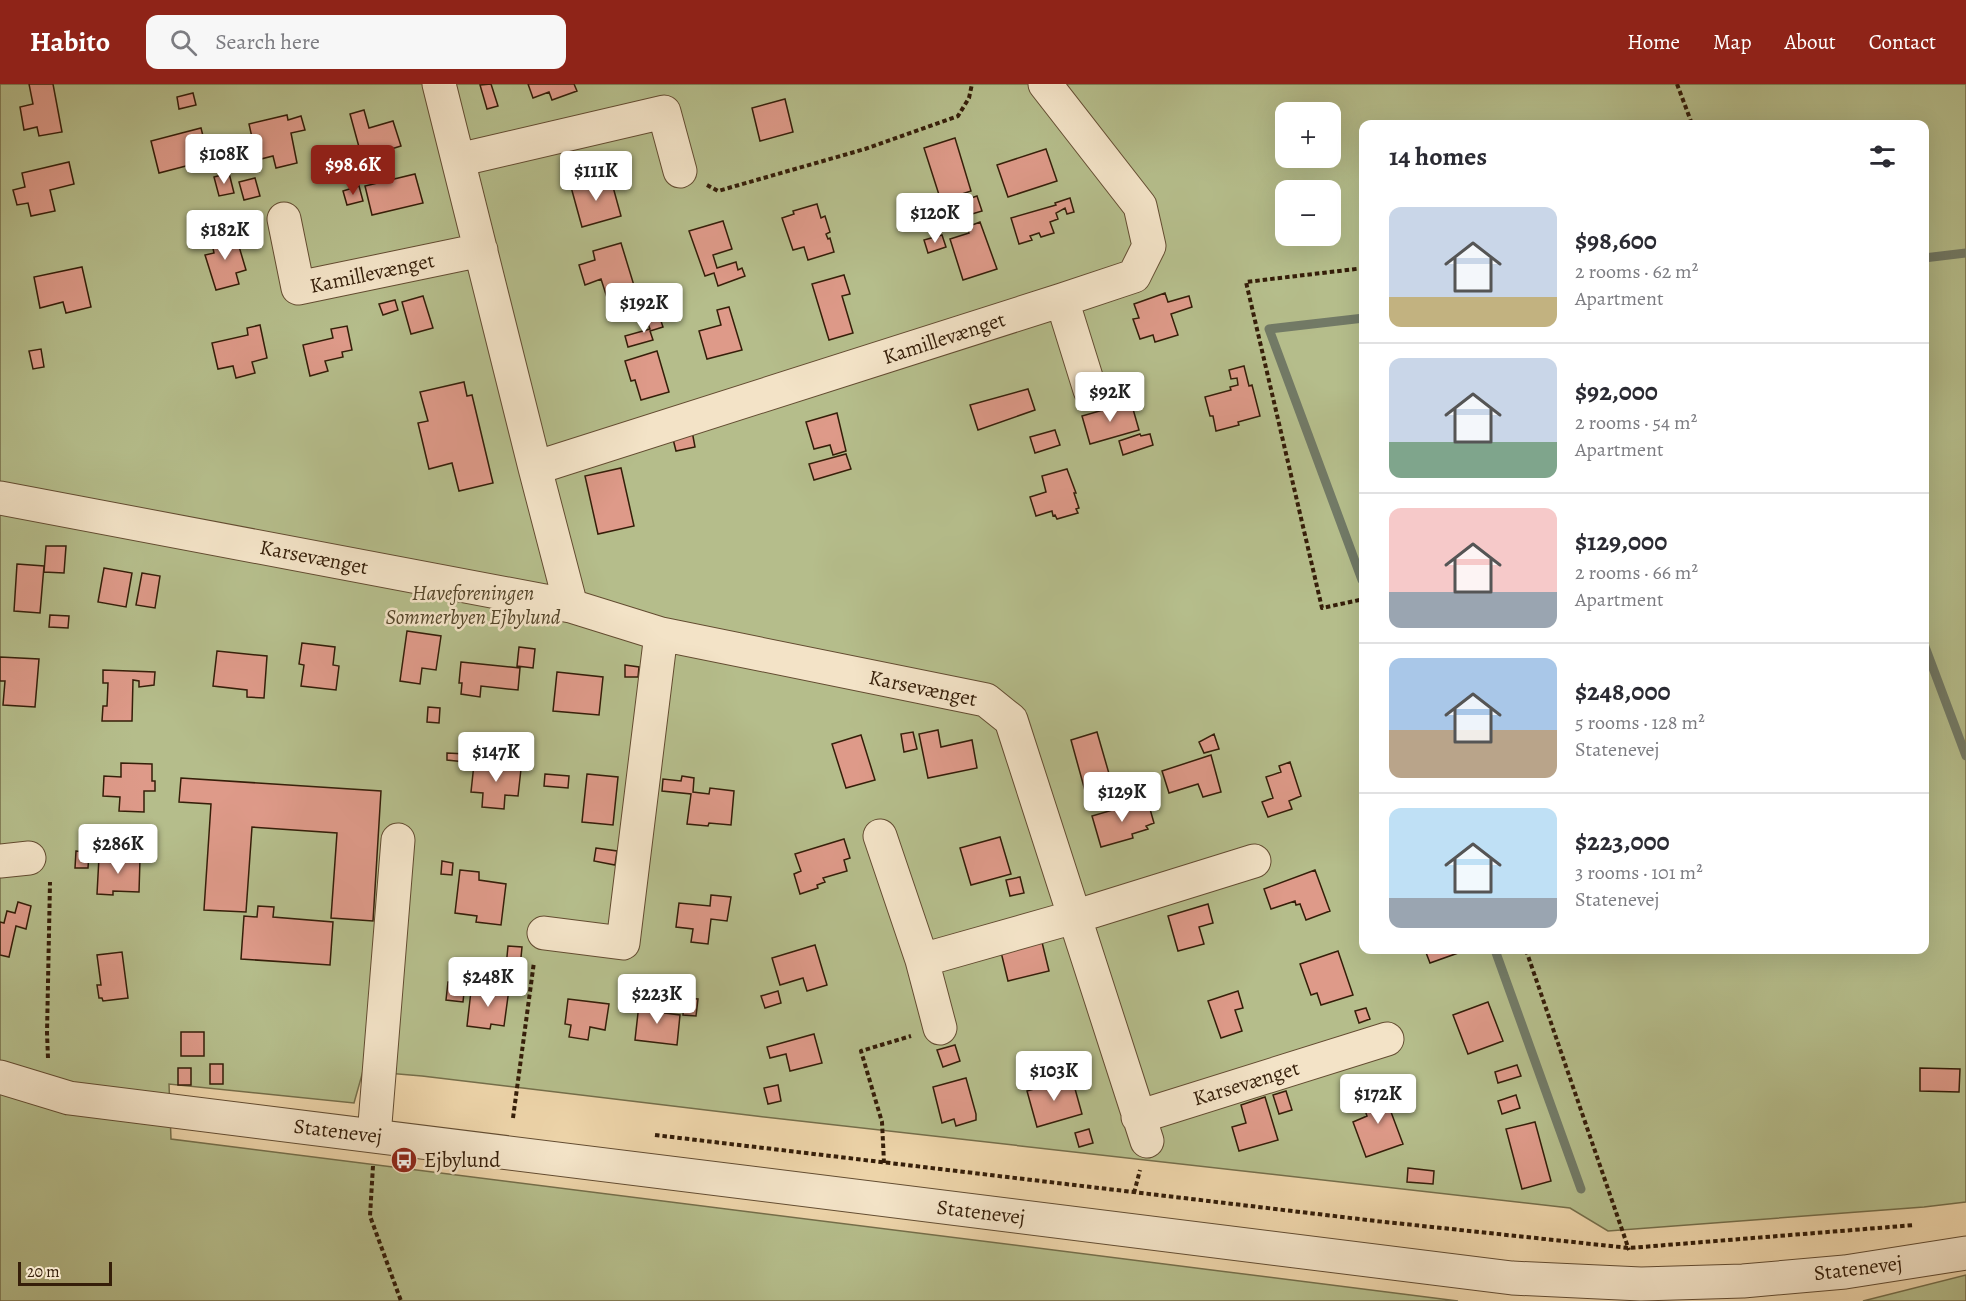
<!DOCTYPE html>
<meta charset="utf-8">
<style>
body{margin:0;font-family:Alegreya,serif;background:#f7f7f7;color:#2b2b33;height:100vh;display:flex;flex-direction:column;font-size:22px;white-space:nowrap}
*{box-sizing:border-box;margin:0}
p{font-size:20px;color:#7c7c81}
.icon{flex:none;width:33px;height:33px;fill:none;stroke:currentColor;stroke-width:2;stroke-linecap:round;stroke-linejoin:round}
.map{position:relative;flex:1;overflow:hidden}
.sheet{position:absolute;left:1359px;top:36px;width:570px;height:834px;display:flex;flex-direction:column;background:#fff;border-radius:12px;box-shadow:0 6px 24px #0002}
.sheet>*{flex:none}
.buttons{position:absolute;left:1275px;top:18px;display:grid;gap:12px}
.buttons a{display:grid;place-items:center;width:66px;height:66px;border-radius:12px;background:#fff;box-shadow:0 6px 24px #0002;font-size:30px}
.scale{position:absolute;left:18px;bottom:15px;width:94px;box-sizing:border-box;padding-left:6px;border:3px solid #351e09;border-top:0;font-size:16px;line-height:21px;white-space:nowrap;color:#351e09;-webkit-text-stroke:4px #f3e3c7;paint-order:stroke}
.price{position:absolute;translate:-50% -51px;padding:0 14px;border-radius:6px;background:#fff;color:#222;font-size:20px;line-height:39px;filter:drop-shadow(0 2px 3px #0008)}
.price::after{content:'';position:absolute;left:50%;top:36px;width:18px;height:14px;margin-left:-9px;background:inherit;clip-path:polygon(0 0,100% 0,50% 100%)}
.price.current{background:#8f2418;color:#fff}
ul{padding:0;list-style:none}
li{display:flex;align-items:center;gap:18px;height:150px;padding:0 30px}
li+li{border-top:2px solid #e1e1e2}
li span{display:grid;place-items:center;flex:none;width:168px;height:120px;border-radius:12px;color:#555}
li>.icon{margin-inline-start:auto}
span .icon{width:72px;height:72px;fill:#fffc;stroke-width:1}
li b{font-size:26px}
h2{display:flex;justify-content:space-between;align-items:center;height:72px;padding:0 30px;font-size:26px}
header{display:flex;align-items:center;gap:36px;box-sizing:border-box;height:84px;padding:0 30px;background:#8f2418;color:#fff}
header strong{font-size:28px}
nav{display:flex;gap:33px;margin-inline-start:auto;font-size:21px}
.search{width:420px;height:54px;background:#f7f7f7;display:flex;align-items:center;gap:15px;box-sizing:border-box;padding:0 21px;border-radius:12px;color:#7c7c81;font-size:22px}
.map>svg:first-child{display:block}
</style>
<header>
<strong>Habito</strong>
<div class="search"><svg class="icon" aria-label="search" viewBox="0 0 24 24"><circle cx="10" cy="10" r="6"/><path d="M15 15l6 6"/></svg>Search here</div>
<nav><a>Home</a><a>Map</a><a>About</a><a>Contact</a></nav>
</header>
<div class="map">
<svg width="1966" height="1217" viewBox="0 0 1966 1217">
<rect width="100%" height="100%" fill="#edd4a9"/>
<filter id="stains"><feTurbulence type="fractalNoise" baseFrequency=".00333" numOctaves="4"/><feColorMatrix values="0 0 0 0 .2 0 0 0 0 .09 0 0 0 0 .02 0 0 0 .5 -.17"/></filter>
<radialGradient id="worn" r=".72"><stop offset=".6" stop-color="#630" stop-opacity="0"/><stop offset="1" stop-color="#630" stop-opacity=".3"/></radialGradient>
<path fill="#b5bd8b" stroke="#756e4a" stroke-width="1.5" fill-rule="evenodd" d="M0,0H1966V1118L1924,1123L1608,1147L1570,1124L756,1032L422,992L363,987L354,1019L169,1000L171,1055L1458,1217H0ZM1286,28H1330V74H1286ZM1364,40H1924V866H1364ZM1286,106H1330V152H1286Z
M1966,1191V1217H1863Z"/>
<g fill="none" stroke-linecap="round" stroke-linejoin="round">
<path stroke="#727a66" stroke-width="9" d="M1924,174L1966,169
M1362,496L1269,245L1364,234
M1924,560L1966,672
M1495,866L1581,1105"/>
</g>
<path fill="#de9a89" stroke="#351e09" stroke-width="1.5" d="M29,0H53L62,48L39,52L37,43L24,46L20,23L33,20Z
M491,0L498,22L487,25L480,1Z
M528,0H574L577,7L552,16L549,8L533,14Z
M193,9L196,21L179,25L177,13Z
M785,15L793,48L760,57L752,24Z
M364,26L369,44L393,37L401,62L362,74L350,30Z
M287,31L288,36L301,32L305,46L291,49L297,79L276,84L273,72L257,76L249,40Z
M201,44L209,76L159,89L151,57Z
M955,54L971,107L941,117L924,64Z
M1046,65L1057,97L1008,113L997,81Z
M69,78L74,100L50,106L55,127L31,132L28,119L17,121L13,106L25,103L22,89Z
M229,89L234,109L219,112L214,93Z
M415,90L423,119L372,131L365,102Z
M610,92L621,132L582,143L571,103Z
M255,94L260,112L244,116L239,98Z
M359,102L363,117L347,121L343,107Z
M977,112L982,127L932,142L927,129Z
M1070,114L1074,128L1067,130L1065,124L1056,129L1058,135L1050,138L1054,149L1041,153L1039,149L1030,152L1032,156L1019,160L1011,134L1056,121L1055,119Z
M817,120L821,134L825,132L830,148L826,150L828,155L830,154L834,168L808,176L804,163L793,166L782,134L794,130L793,127Z
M723,137L732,165L713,171L717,184L736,178L738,186L742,184L745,192L718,202L714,189L705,192L689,147Z
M980,138L997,185L963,196L950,155L969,149L967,143Z
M235,149L246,186L236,189L239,200L216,206L205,171L214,169L211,155Z
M942,151L946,163L928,169L924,156Z
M621,159L636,208L634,209L637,218L611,226L601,195L585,201L579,181L595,176L593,167Z
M82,183L91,223L66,229L63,218L40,224L34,193Z
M844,191L850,210L842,212L853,249L829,256L812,200Z
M1165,209L1168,218L1189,212L1192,223L1171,230L1178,251L1155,258L1153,251L1140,255L1133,235L1139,234L1134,220Z
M423,212L433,244L411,250L402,218Z
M395,216L398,226L383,231L379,220Z
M729,223L742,266L707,275L699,247L721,241L717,226Z
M660,234L663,243L650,247L653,256L628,263L625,252L650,245L647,237Z
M260,241L267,274L252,278L255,289L236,294L233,282L218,285L212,259L248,251L247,244Z
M347,242L352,266L342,268L343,273L325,277L328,287L310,292L303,261L333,254L331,245Z
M41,265L44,283L33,285L29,267Z
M657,267L669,308L641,316L635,296L631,297L625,277Z
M1244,282L1249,302L1252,301L1260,332L1238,338L1239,341L1216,347L1213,332H1210L1205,313L1231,306L1230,303L1238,301L1237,294L1231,295L1229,286Z
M464,298L467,312L472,311L493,399L459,407L452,379L429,385L418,339L428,337L420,308Z
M1028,305L1035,326L978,346L970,321Z
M1131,318L1139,346L1090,360L1082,332Z
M837,329L846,367L833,371L830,361L814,365L806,338Z
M1055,346L1060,361L1035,369L1030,353Z
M692,347L695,363L676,367L672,351Z
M1140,350L1141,352L1150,350L1153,361L1123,371L1119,357Z
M846,370L851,385L814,396L809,380Z
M621,384L634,442L598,450L585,392Z
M1067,385L1076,409H1074L1079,424L1076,425L1078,429L1057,435L1055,431L1053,432L1052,427L1036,432L1030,413L1046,408L1042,392Z
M46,462H66L64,489L44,488Z
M17,480L44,482L40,529L14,527Z
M104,484L132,489L126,523L98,518Z
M142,489L160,492L155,524L136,521Z
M50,531L69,532L68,544L49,543Z
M407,547L441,552L436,586L422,584L420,600L400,597Z
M302,559L335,563L333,581L339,582L336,606L301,602L304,581L299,580Z
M519,563L535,565L533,584L517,582Z
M217,567L267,572L264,614L247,613V606L213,602Z
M0,573L39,575L35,623L3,621L5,597H0Z
M461,578L520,584L518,606L481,602L480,613L461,610L462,599H459Z
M625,581L639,583L638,593H625Z
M103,586L155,588L154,601L139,603V597L133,596L132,637H102L103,622H107L108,599H103Z
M557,588L603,593L599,631L553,627Z
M428,623L440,624L439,639L427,638Z
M938,646L941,663L972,656L977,684L928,694L919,650Z
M913,648L917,665L904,668L901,650Z
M1097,648L1114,707L1087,714L1071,656Z
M1214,650L1219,665L1204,669L1199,658Z
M861,651L875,696L846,704L832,660Z
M447,669L466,670L465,678L447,676Z
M504,671L514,672L513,684L521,685L518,712L505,711L504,725L482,723L483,709L471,708L474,680L503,683Z
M1211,671L1221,708L1203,713L1198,700L1169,709L1162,687Z
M1290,678L1301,712L1289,717L1292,725L1268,733L1262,718L1273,714L1266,693L1281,688L1279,682Z
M121,679L152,680V697H155V707H144V728L119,727L120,713L103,712L104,692L121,693Z
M545,690L569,692L568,704L544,702Z
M587,690L618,693L613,741L582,738Z
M682,692L694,694L693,708L709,710L710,704L734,707L731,741L709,739L708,742L687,740L691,710L662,707L663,695L681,697Z
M181,694L381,707L373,837L331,834L337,749L252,743L246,828L204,826L211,720L179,718Z
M1140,718V721L1148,718L1154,739L1146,742L1148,745L1132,750L1133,754L1101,763L1092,732Z
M1000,753L1011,790L971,801L960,764Z
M844,755L850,774L844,776L847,787L823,794L825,798L817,801L818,804L800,810L794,790L801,787L795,770Z
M596,764L617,767L615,781L594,777Z
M76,767L89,769L88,784H75Z
M103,769L117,770V774L140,775L139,808L113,807V811L97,810L99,773H103Z
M442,777L453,779L452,791L441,790Z
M460,786L479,788V796L506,800L501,841L476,838L477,832L455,829Z
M1315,786L1330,827L1306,836L1300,820L1296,821L1295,817L1271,825L1264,805Z
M1020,793L1024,809L1010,812L1006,796Z
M711,811L731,813L727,837L711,835L708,860L691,858L693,845L676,843L679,819L710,822Z
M18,818L31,822L26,845L16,842L9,873L0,871V838L4,839L7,827L15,829Z
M1208,820L1213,839L1199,843L1204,860L1178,867L1168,832Z
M258,822L274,823L273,833L333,838L330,881L241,875L244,832L257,833Z
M1041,854L1049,887L1008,897L1001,868Z
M815,861L827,901L807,907L803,894L780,901L772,874Z
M508,862L522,863L520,884L506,883Z
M1425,866H1456L1458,869L1430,879Z
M1338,867L1353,911L1321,921L1317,909L1311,911L1300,880Z
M122,868L128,914L103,917L102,914H99L97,901H101L97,871Z
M448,898L465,899L463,918L446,916Z
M490,903L509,905L504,942L491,940L490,945L467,942L471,907L490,910Z
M778,907L781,919L765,924L761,912Z
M1238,907L1243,924L1235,926L1242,947L1221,954L1208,917Z
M684,914L698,915L696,932L683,931Z
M568,915L609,920L605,946L590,943L588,956L569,953L571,941L565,940Z
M1488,918L1503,957L1468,970L1453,931Z
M639,920L666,923L665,929L680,931L677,961L635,956Z
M1366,924L1370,935L1359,939L1355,927Z
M181,948H204V972H181Z
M814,950L822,979L790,987L786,970L770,974L767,963Z
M955,961L960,977L943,983L937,966Z
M210,980H223V1000H210Z
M1517,981L1521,992L1498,999L1495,988Z
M178,984H191V1001H178Z
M1920,984L1960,985L1959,1008L1920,1007Z
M966,994L976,1030V1036L956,1042L954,1035L942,1039L933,1003Z
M1072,994L1082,1030L1037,1043L1027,1007Z
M778,1001L781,1017L768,1020L764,1004Z
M1389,1005L1396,1026L1391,1028L1403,1060L1366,1073L1353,1038L1367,1032L1361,1015Z
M1286,1007L1292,1026L1279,1030L1273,1011Z
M1516,1011L1520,1024L1502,1030L1498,1017Z
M1265,1013L1278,1056L1239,1067L1232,1043L1246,1039L1241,1021Z
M1535,1038L1551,1097L1522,1105L1506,1045Z
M1089,1045L1093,1059L1079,1063L1075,1049Z
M1408,1084L1434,1087L1433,1100L1407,1098Z"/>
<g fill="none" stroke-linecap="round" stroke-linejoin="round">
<defs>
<path id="minor" d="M439,0L535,384L571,522
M458,76L664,28L680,87
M284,135L298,204L481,166
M1062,216L1090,306
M535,384L1062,216L1134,192L1149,162L1140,122L1045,0
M0,414L571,522L661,550L986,616L1011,636L1147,1057
M880,752L922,876L1074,833L1254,777
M0,777L29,774
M544,849L623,859L661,550
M922,876L940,944
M0,993L69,1014L1512,1194L1641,1200L1743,1197L1845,1188L1966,1169
M1138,1033L1387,955
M374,1052L398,756"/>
</defs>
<use href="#minor" stroke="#634c31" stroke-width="35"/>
<path stroke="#351e09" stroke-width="4" stroke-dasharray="4.5 3" stroke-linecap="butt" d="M1677,0L1692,40
M707,101L718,107L865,65L958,32L969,14L972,0
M1364,184L1246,198L1322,524L1364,515
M1526,866L1629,1166
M48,974L47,949L50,798
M513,1034L534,878
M655,1051L1376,1137L1629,1164L1915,1141
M884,1079L882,1038L861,967L911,952
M373,1082L370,1132L401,1217
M1134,1109L1140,1086"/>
<use href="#minor" stroke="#f3e3c7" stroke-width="33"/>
</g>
<defs>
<symbol id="bus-disc" viewBox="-11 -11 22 22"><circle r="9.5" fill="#8f2418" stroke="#f3e3c7"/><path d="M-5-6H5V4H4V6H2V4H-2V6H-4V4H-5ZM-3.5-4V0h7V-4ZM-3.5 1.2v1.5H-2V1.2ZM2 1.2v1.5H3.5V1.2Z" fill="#fff"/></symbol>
</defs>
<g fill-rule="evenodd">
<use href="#bus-disc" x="389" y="1061" width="30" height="30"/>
</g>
<g text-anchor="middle" stroke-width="5" stroke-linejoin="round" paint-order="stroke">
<g font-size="21" fill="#351e09" stroke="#f3e3c7">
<text transform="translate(372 189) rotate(-12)" y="7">Kamillevænget</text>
<text transform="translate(944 254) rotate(-18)" y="7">Kamillevænget</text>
<text transform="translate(314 473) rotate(11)" y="7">Karsevænget</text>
<text transform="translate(923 604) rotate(12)" y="7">Karsevænget</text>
<text transform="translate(1246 999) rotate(-17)" y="7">Karsevænget</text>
<text transform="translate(338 1047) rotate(7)" y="7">Statenevej</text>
<text transform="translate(981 1128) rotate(7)" y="7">Statenevej</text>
<text transform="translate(1858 1184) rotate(-7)" y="7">Statenevej</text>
</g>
<g font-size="21" font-style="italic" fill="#55462a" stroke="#f3e3c7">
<text x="473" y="516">Haveforeningen<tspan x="473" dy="24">Sommerbyen Ejbylund</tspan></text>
</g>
<g font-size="21" fill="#351e09" stroke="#f3e3c7" text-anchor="start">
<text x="424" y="1083">Ejbylund</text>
</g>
</g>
<rect width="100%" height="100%" filter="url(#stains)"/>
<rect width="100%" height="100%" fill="url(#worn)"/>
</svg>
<div class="buttons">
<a>+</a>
<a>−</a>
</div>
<div class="scale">20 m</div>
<b class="price" style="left:224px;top:101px">$108K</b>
<b class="price current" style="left:353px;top:112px">$98.6K</b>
<b class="price" style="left:596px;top:118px">$111K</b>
<b class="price" style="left:935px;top:160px">$120K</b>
<b class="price" style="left:225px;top:177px">$182K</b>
<b class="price" style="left:644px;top:250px">$192K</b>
<b class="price" style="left:1110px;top:339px">$92K</b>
<b class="price" style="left:496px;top:699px">$147K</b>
<b class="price" style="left:1122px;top:739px">$129K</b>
<b class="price" style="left:118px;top:791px">$286K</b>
<b class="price" style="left:488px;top:924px">$248K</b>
<b class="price" style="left:657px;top:941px">$223K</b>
<b class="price" style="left:1054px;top:1018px">$103K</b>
<b class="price" style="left:1378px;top:1041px">$172K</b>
<section class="sheet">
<h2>14 homes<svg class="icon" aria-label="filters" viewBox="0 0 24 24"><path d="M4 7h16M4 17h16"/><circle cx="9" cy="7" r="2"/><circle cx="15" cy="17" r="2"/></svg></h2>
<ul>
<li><span style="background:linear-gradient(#c9d6e8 75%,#c2b280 0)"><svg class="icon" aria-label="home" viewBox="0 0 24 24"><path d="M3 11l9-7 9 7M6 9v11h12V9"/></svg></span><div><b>$98,600</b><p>2 rooms · 62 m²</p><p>Apartment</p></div></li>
<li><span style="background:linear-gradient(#c9d6e8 70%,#7fa58c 0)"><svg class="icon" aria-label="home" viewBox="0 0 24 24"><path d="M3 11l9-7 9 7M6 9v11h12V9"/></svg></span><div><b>$92,000</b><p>2 rooms · 54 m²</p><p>Apartment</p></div></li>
<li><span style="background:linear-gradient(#f6c9c9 70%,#9aa5b1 0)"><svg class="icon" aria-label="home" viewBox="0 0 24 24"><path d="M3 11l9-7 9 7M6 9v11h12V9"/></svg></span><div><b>$129,000</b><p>2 rooms · 66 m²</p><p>Apartment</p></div></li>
<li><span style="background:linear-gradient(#a9c7e8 60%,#b9a48a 0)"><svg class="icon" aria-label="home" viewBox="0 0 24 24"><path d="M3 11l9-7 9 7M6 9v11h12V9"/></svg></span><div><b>$248,000</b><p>5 rooms · 128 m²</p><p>Statenevej</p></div></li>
<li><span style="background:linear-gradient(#bfe0f5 75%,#9aa5b1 0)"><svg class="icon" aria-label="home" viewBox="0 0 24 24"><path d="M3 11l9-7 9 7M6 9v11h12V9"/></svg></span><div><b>$223,000</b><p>3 rooms · 101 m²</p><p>Statenevej</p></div></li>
</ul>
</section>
</div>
